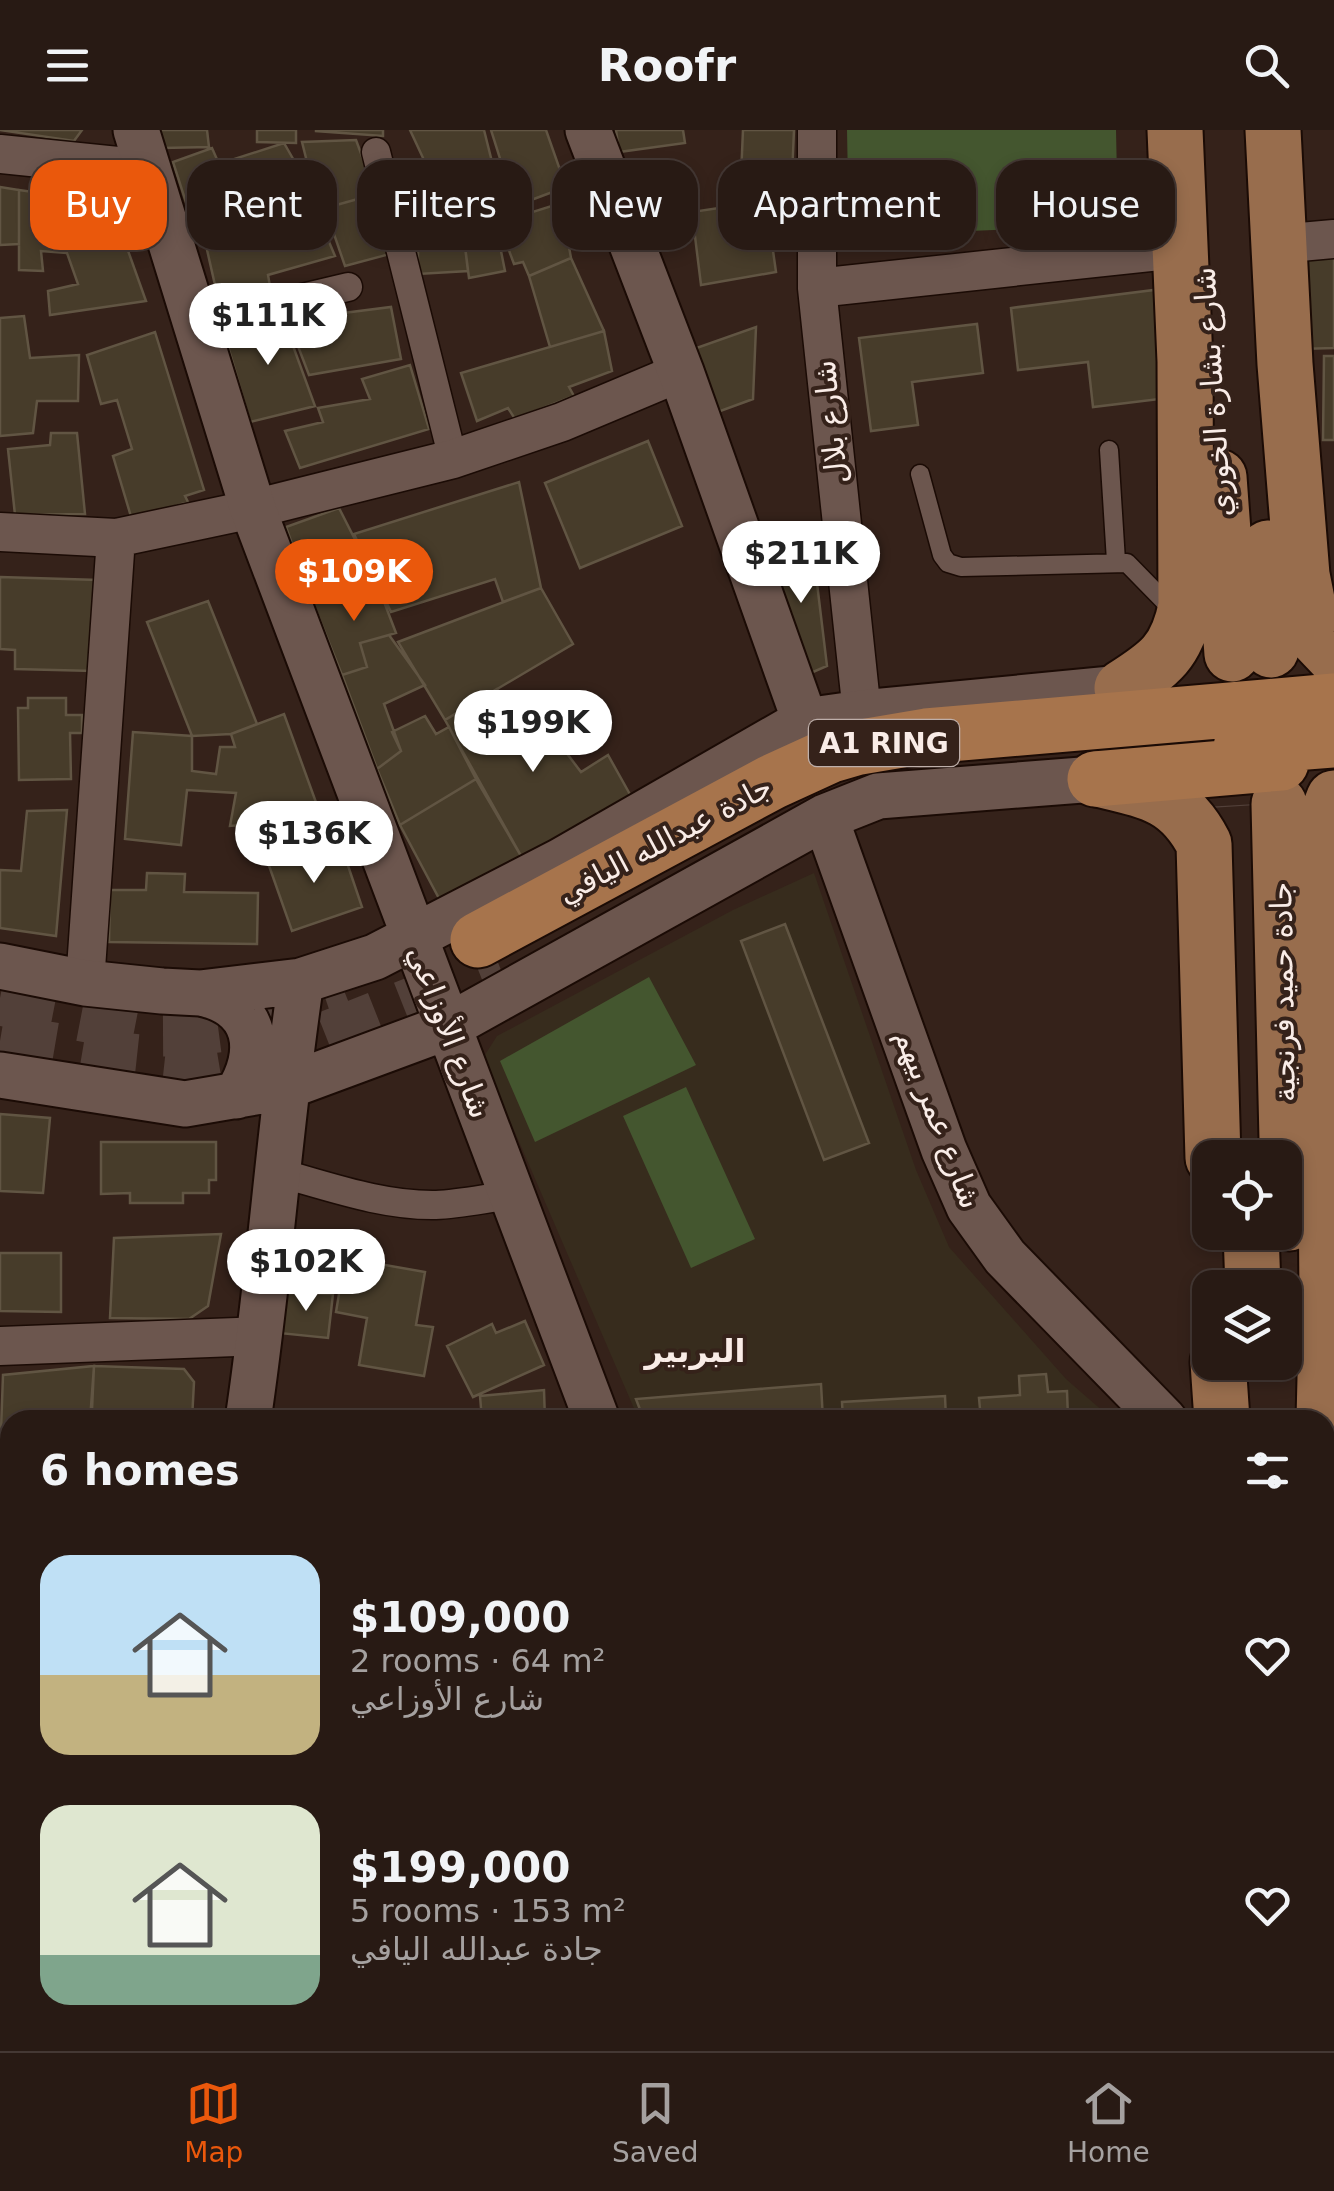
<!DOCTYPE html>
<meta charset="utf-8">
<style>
body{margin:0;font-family:"DejaVu Sans","Noto Naskh Arabic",sans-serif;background:#342722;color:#f1f3f6;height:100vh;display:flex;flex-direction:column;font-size:38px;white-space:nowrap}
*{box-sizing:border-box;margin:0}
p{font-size:32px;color:#a5a1a0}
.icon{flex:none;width:55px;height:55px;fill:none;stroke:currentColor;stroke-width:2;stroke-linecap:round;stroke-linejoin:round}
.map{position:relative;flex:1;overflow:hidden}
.side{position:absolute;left:0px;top:1280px;width:1335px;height:642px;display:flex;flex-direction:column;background:#281a14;border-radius:30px 30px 0 0;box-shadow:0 5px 15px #0003,0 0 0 2px #443834}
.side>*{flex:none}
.hud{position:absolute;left:30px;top:30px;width:1275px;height:90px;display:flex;gap:20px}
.buttons{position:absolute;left:1192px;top:1010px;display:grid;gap:20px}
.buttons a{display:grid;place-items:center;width:110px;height:110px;border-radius:20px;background:#281a14;box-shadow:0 5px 15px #0003,0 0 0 2px #443834;font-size:50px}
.price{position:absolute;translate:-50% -85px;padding:0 22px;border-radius:35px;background:#fff;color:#222;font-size:32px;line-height:65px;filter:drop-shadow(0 2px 5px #0008)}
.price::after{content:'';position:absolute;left:50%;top:60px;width:30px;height:22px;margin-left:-15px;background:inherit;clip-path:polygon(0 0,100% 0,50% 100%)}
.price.selected{background:#ea580c;color:#fff}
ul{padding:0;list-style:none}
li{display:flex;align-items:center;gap:30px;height:250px;padding:0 40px}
li span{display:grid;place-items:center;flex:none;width:280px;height:200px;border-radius:30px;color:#555}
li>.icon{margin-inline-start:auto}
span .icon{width:120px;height:120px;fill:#fffc;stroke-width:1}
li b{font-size:42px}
h2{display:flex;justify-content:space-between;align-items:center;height:120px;padding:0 40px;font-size:42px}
.tag{padding:0 35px;border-radius:30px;background:#281a14;box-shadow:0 5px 15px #0003,0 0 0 2px #443834;font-size:35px;line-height:90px}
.tag.selected{background:#ea580c;color:#fff}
header{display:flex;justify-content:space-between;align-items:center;height:130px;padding:0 40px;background:#281a14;font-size:45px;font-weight:800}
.menu{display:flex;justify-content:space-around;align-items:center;height:140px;border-top:2px solid #443834;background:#281a14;font-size:28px;color:#a5a1a0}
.menu a{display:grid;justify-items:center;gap:5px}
.menu .selected{color:#ea580c}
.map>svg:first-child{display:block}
</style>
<header><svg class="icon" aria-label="menu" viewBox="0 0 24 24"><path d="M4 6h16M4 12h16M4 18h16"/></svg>Roofr<svg class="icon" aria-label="search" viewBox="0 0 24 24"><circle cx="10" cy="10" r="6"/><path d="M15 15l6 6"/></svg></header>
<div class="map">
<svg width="1334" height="1921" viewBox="0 0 1334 1921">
<rect width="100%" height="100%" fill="#35221a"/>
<path fill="#372c1d" d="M814,743L916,1040L949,1117L1066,1249L1113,1290H639L483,928L497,906L733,780Z"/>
<path fill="#44562f" d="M847,0H1116L1118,95L849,106Z
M649,847L696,935L535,1012L500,931Z
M686,957L755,1109L691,1138L623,986Z"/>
<path fill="#473c2a" stroke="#615543" stroke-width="2.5" d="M0,0H82L74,11Z
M160,0H207L209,17L162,18Z
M257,0H296V13L257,12Z
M316,0H383V6L316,1Z
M410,0H484L498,56L444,73Z
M491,0H546L566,57L515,76Z
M616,0H683L685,13L619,22Z
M743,0H794L792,47L741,46Z
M356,10L376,64L319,80L302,12Z
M284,13L308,55L191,88L173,32L212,18L219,34Z
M0,57L19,60V114L0,115Z
M19,60L96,71L116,87L146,171L50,185L48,161L78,154L67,123L41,121L43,141L19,140Z
M372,65L390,124L345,136L325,78Z
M766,71L776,142L701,155L692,82Z
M561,73L571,128L529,146L523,132L514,134L504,107L530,100L526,84Z
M316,81L335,126L268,145L272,168L220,177L205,111Z
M493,81L505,141L469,148L461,84Z
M464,109L468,141L418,144V114Z
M1334,127V218L1300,219L1297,141L1312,128Z
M571,128L604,201L550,217L529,146Z
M1154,160L1168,268L1093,277L1088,232L1018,240L1011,178Z
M391,177L401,229L309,245L288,190Z
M281,183L315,276L250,292L223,199Z
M24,186L30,228L79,225L78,271H37L33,303L0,306V188Z
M977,194L983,243L912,252L918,295L871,301L859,208Z
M756,197L753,269L715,283L688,221Z
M604,201L612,241L569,257L574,266L515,289L508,278L477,291L461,243Z
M155,202L204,360L185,366L188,372L132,390L113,326L132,319L117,270L101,274L87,225Z
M1324,226H1334V310H1323Z
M410,235L429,299L300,338L285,301L323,292L318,278L370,269L362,249Z
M51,303H77L85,384L15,385L8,319L50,315Z
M648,311L682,396L580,438L545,353Z
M519,352L541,458L503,472L495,449L391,482L354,404Z
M339,378L376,451L313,473L286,397Z
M813,420L827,536L806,545L764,432Z
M0,447L98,450L94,541L15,539V520L0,519Z
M376,451L396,503L360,513L367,537L342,545L313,473Z
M541,458L573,514L445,590L398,512Z
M208,471L257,594L231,604L192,606L147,492Z
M389,505L425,555L384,574L401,621L377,639L342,545L367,537L360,513Z
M497,559L520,588L533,579L581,642L608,625L632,668L524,731L445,590Z
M28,568H66V585H82V603H70L71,649L19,650L18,578H28Z
M284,584L326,700L270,707V693L230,696L236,663L187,660L181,715L125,709L133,602L192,606V641L216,644L220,617H235L231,604Z
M425,586L436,604L449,597L476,649L400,695L377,639L401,621L392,602Z
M476,649L524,731L442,774L400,695Z
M67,680L56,806L0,798V740L21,741L27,681Z
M341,715L362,777L292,801L267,730L309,716L313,725Z
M147,743L185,744L184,762L258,763L257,814L109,812L110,760H146Z
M785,794L869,1013L824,1030L741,811Z
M0,984L50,988L43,1063L0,1061Z
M101,1012H216V1050H209V1063H183V1073H130V1063L101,1064Z
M296,1102L343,1111L335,1155L291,1149Z
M221,1104L208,1176L189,1189L110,1188L114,1108Z
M0,1123H61V1182L0,1181Z
M345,1128L425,1142L416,1195L433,1197L424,1246L359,1235L367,1188L336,1182Z
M283,1163L333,1164L328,1208L279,1203Z
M525,1191L544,1235L473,1267L447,1216L492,1194L496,1203Z
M94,1236L184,1239L194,1252L192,1290H143V1282L92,1280Z
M94,1236L90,1290H10V1328H0L3,1245Z
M1046,1244L1048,1262L1067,1261L1068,1288L1080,1290H981L979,1268L1020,1265L1019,1246Z
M821,1254L823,1290H644L636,1269Z
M544,1260L545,1290H482L480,1266Z
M945,1266L946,1290H843L842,1272Z
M0,1603L10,1605V1658L0,1656Z
M10,1758V1842L0,1839V1788Z
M251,1912H316L317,1921H292Z
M316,1912H373L372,1921H317Z
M373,1912H460V1921H372Z
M488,1912H558L557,1921H486Z
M628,1912H696L699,1921H630Z
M870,1912H926V1921H871Z
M999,1912H1036V1921H999Z
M1036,1912H1085L1084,1920L1077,1921H1036Z"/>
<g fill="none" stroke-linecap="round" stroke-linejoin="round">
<path stroke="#524039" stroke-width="55" stroke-dasharray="55 28" stroke-linecap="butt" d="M1236,592L1241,676"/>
<path stroke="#524039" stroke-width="55" stroke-dasharray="55 28" stroke-linecap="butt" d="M0,868L161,899C219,899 292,884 345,863
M0,911L94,927L186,937L306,917L501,840"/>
<defs>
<path id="service" d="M1109,320L1116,431
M920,344L942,425L948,433L961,437L1127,433L1173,480"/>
<path id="pedestrian" d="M376,22L453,329
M168,101L312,61
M197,193L348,157
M276,1042C328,1056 382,1076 436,1075C461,1074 487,1068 513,1065"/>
<path id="minor" d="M817,0V158L862,583
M0,24L147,39
M1278,114L1334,109
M817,158L1178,119
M0,402L116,408L253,379L453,329L562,292L681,242
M85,853L116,408
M0,1216L261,1206
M0,1537L10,1539
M0,1854L10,1857
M197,1912L222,1921"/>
<path id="tertiary" d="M136,0L253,379L597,1290
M588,0L681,242L805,591
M825,687L944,1020L969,1077L1005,1127L1164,1290
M0,836L85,853L162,861L200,863L301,851L375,827L466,780L561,731L805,591L862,583L1122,558
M200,863C258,874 265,922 236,966
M0,945L185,974L285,957L447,897L825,687L878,666L1095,649
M248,1290C270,1144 279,997 301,851
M748,1912L750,1921
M83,1921L87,1912"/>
<path id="secondary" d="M1325,1541L1334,1551"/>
<path id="primary" d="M1273,0L1285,234L1302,445L1314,505L1334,526
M1219,347L1232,524
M1268,418L1271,520
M1122,558C1160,534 1177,522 1186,476L1185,231L1175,0
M1098,649C1148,661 1179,665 1204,714L1213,1028
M1279,674L1289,1093
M1251,1102L1253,1158
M1218,1232L1222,1290
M1324,1290L1327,1163L1323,735L1325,691L1334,668
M1325,1348L1334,1377
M1325,1622L1334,1593
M1325,1682L1334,1671
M1259,1912V1921
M1316,1912V1921"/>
<path id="trunk" d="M1241,617L1334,610
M1095,649L1281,633
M478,810L772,652L831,625L855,618L926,606L1334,571"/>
</defs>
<use href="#service" stroke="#1b0b05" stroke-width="21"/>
<use href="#pedestrian" stroke="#1b0b05" stroke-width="31"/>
<use href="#minor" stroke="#1b0b05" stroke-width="41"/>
<use href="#tertiary" stroke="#1b0b05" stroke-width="49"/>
<use href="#secondary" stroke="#1b0b05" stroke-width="56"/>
<use href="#primary" stroke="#1b0b05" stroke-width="59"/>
<use href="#trunk" stroke="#1b0b05" stroke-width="59"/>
<use href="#service" stroke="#6c564e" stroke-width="18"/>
<use href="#pedestrian" stroke="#6c564e" stroke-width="28"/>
<use href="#minor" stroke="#6c564e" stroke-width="38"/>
<use href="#tertiary" stroke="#6c564e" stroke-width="45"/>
<use href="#secondary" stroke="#82614d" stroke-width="52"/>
<use href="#primary" stroke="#986d4d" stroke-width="55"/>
<use href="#trunk" stroke="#a7744c" stroke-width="55"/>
</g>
<g text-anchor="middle" stroke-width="8" stroke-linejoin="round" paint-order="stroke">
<rect fill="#35221a" stroke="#beafaa" stroke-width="2.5" x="809" y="590" width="150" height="46" rx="8"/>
<g font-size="28" font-weight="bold" fill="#f9ece7">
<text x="884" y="623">A1 RING</text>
</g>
<g font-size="30" fill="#f9ece7" stroke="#35221a">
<text transform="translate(1213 262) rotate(-94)" y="10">شارع بشارة الخوري</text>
<text transform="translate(831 292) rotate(-96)" y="10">شارع بلال</text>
<text transform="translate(665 710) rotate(-28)" y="10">جادة عبدالله اليافي</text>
<text transform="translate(1283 862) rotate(-91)" y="10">جادة حميد فرنجية</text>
<text transform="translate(449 902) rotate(69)" y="10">شارع الأوزاعي</text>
<text transform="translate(938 989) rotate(69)" y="10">شارع عمر بيهم</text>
</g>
<g font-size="32" font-weight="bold" fill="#f9ece7" stroke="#35221a">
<text x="695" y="1232">البربير</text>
</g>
</g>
</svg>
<div class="buttons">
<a><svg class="icon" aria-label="locate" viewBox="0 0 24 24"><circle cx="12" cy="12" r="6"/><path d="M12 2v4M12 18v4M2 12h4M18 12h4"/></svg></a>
<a><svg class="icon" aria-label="layers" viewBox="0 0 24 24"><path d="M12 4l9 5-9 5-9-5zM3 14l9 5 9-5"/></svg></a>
</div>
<b class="price" style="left:268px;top:238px">$111K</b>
<b class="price" style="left:801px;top:476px">$211K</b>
<b class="price selected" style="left:354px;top:494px">$109K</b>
<b class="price" style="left:533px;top:645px">$199K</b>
<b class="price" style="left:314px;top:756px">$136K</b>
<b class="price" style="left:306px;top:1184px">$102K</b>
<div class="hud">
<a class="tag selected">Buy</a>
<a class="tag">Rent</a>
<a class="tag">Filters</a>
<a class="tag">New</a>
<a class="tag">Apartment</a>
<a class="tag">House</a>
</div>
<section class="side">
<h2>6 homes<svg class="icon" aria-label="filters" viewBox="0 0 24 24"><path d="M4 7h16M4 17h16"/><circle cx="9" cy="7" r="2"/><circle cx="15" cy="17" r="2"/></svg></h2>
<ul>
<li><span style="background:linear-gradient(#bfe0f5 60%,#c2b280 0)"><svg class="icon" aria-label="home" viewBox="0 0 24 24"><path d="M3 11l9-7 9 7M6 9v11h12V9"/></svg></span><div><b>$109,000</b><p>2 rooms · 64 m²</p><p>شارع الأوزاعي</p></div><svg class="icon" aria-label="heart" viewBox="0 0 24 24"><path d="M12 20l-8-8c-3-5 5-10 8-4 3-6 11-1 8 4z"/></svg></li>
<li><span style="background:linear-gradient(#dfe7d0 75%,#7fa58c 0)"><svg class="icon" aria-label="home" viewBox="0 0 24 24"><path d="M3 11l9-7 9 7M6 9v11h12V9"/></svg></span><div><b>$199,000</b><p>5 rooms · 153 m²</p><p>جادة عبدالله اليافي</p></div><svg class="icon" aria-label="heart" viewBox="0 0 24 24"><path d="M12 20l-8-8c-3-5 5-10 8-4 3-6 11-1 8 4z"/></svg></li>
</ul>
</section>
</div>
<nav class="menu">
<a class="selected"><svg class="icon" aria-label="map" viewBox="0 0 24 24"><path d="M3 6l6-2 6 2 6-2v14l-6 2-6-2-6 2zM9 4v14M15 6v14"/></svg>Map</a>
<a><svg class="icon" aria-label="saved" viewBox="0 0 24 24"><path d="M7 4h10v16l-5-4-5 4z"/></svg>Saved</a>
<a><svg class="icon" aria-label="home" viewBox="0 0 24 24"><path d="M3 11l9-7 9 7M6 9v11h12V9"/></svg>Home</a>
</nav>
